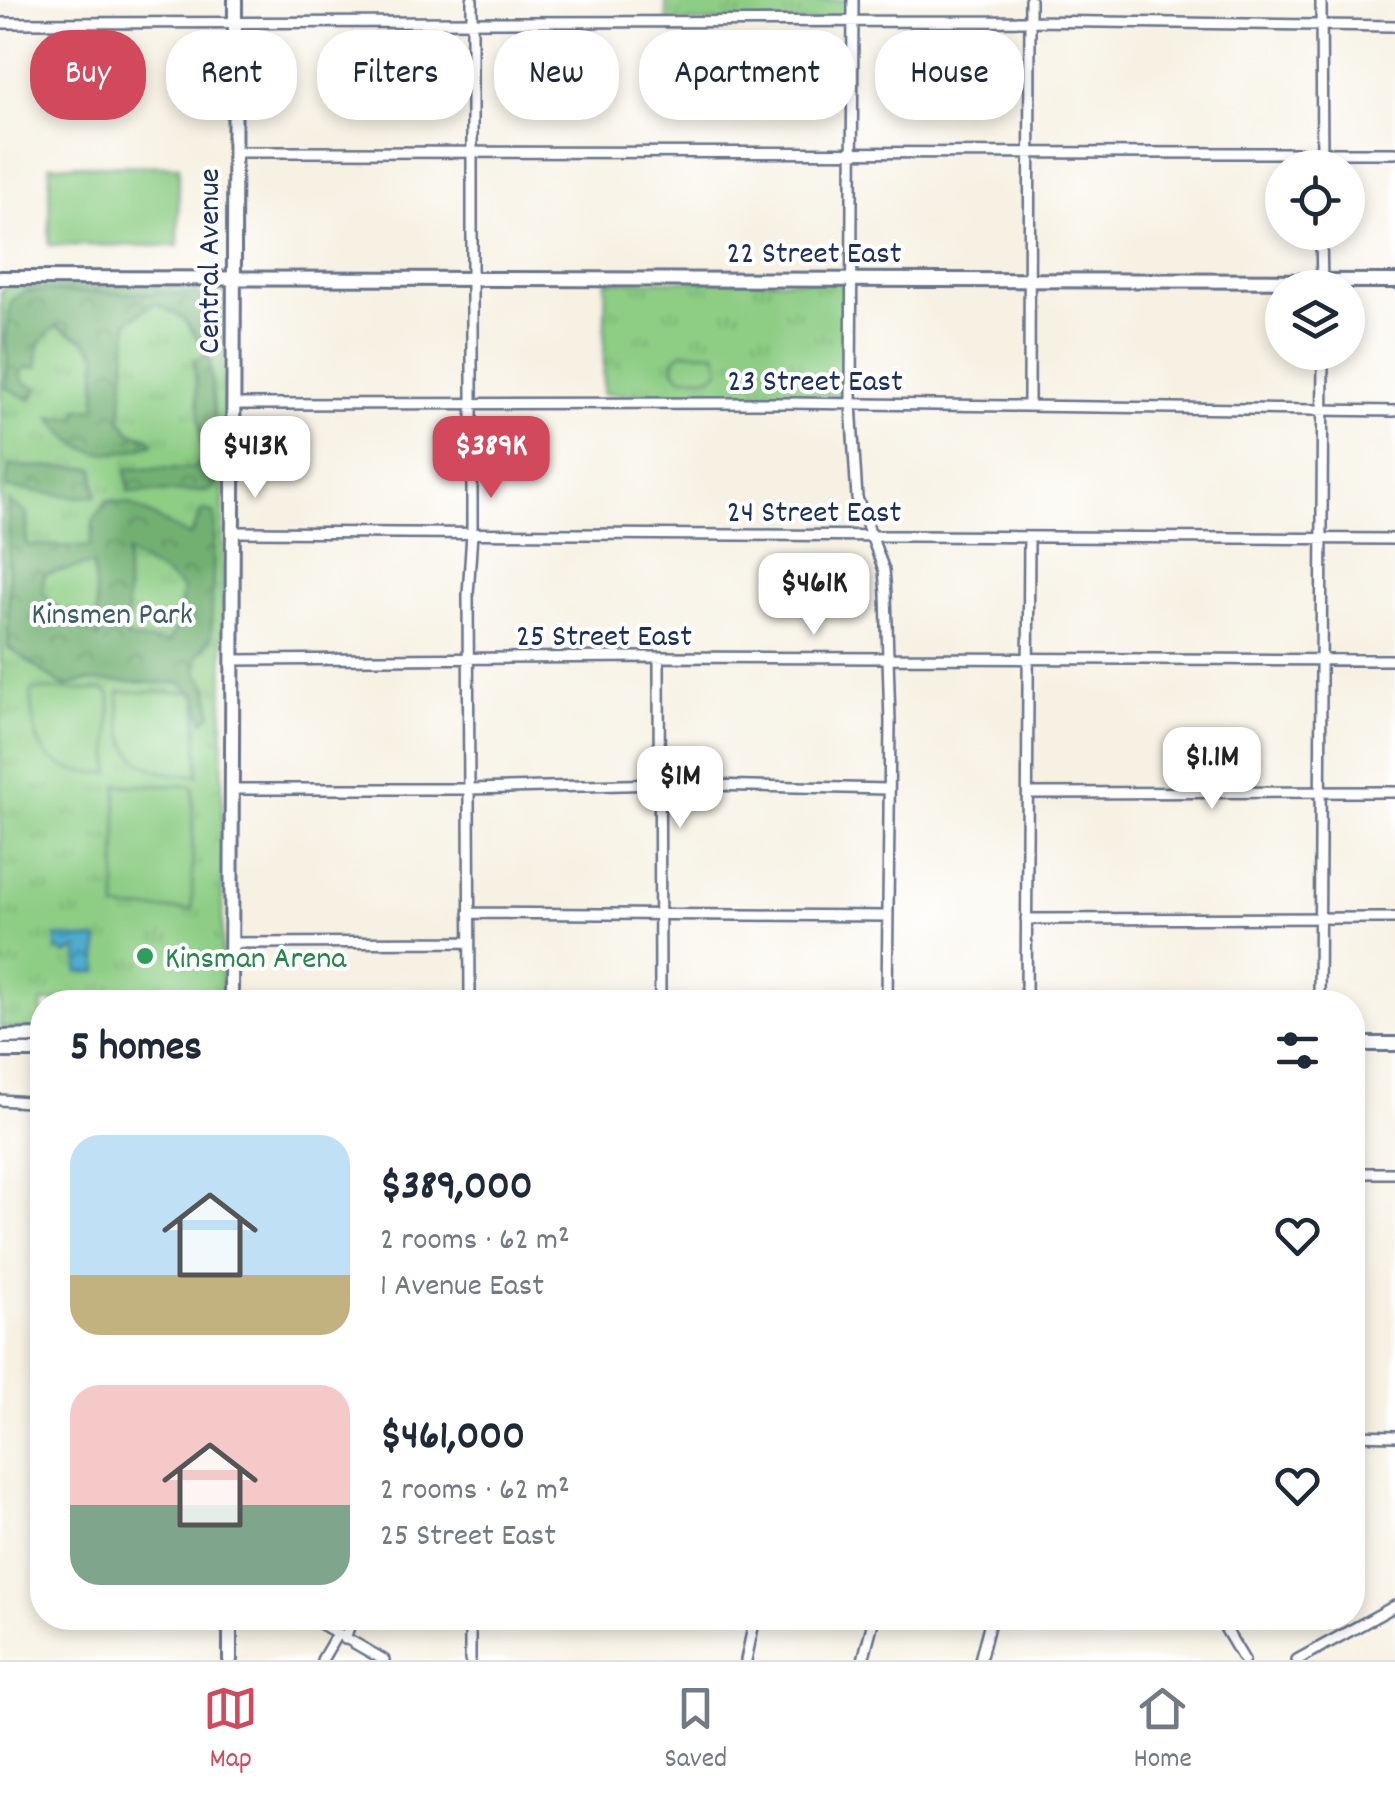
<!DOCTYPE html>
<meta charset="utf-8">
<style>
body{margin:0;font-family:Dekko,sans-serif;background:#f2f2f3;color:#1f2937;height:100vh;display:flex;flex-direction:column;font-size:38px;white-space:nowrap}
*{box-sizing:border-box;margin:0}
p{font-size:32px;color:#747a83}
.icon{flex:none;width:55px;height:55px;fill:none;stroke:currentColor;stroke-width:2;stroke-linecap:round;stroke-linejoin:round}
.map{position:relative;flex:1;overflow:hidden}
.side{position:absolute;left:30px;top:990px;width:1335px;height:640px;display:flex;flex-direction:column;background:#fff;border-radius:40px;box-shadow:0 5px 15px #0003}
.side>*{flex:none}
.hud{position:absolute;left:30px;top:30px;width:1335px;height:90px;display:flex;gap:20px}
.buttons{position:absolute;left:1265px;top:150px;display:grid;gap:20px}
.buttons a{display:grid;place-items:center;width:100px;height:100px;border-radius:50%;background:#fff;box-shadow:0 5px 15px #0003;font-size:50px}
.price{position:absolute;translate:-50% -85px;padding:0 22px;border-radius:20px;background:#fff;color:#222;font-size:32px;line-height:65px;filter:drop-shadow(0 2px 5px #0008)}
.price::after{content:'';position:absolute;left:50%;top:60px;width:30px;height:22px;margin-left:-15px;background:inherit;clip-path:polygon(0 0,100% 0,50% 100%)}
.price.active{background:#d1495b;color:#fff}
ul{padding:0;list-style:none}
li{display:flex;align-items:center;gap:30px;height:250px;padding:0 40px}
li span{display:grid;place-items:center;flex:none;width:280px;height:200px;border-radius:30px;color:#555}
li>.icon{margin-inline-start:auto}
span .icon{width:120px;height:120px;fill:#fffc;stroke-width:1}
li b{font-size:42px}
h2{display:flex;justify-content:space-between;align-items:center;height:120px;padding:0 40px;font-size:42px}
.chip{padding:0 35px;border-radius:40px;background:#fff;box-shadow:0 5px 15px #0003;font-size:35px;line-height:90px}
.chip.active{background:#d1495b;color:#fff}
.tab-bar{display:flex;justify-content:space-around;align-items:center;height:140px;border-top:2px solid #e0e1e3;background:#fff;font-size:28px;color:#747a83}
.tab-bar a{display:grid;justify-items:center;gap:5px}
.tab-bar .active{color:#d1495b}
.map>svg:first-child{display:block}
</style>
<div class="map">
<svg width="1395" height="1660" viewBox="0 0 1395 1660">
<defs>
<pattern id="grass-tufts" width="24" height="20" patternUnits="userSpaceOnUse" patternTransform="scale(2.5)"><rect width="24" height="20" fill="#8dcd84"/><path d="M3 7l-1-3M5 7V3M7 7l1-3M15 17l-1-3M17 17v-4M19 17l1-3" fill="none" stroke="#79b074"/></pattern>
<pattern id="forest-crowns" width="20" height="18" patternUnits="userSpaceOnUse" patternTransform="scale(2.5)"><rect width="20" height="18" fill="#72b072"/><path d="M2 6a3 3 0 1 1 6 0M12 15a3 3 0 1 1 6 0" fill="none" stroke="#5d9061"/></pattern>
<pattern id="water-waves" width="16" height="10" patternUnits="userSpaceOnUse" patternTransform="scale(2.5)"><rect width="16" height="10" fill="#4faccd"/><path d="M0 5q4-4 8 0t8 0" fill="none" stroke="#418caa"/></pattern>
</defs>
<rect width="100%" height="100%" fill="#fff"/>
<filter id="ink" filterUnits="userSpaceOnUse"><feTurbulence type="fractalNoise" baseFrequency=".01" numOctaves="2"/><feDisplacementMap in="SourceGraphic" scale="20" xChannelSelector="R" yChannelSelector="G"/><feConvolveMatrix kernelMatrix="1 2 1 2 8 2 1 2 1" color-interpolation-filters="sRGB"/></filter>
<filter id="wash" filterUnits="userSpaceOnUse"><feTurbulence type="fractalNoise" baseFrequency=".0048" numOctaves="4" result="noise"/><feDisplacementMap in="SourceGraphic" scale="40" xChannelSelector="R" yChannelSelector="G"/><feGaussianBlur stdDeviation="2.25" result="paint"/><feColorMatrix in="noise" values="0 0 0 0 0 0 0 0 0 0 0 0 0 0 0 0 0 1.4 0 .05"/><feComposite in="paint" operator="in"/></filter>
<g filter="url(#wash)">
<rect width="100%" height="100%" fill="#f6f1e2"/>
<path fill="url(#grass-tufts)" stroke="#547e71" stroke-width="2.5" d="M666,0H852V22H667Z
M845,280L842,396L603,394L606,281Z
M5,286H220L224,292L222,1002H42V1030L0,1028L1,291Z"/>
<path fill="url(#forest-crowns)" stroke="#467068" stroke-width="2.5" fill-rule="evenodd" d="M25,291L195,294L214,308L217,328L212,342H200L184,319L155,303L128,321L121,419L130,432L150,438L153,444C109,460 79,458 51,417L77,418L78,409L96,408L97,354L84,340L57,327C40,337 35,349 38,367L25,368L21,376L25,383L38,388L31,400L5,387L8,360L5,343L11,301Z
M209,354L220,476L210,491L128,492L126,469L193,468L207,458L201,441L194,361Z
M9,466L94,468L96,496L76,497L6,488Z
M107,500L132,505L190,536L203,510L215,514L211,640L196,658L198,674L208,687L212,714L203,721L197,694L179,683L86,681L64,687L8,647L9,502L27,513V545L90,547L94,520ZM127,553L166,575L183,589L178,625L168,643L127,638ZM93,564L99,637V638L71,624L42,591L45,574Z"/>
<path fill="#8dcd84" stroke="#547e71" stroke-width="2.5" d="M50,165L179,166L178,246L49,245Z
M683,352L716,353L720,370L711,377H681L674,370V359Z
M31,690H104L110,695V773C47,775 31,750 31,690Z
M119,692H192L197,697L198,775C135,776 119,752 119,692Z
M117,785L193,786L192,910L116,909Z"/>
<path fill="url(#water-waves)" stroke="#356e96" stroke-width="2.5" d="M56,936L98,940V972H78V949L65,954L59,950L56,952Z"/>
</g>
<g filter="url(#ink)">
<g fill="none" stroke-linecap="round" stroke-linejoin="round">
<defs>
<path id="street" d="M853,0L851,404L857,498L884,570L886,594L890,722L887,1002
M1321,0L1322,168
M0,23L1030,21L1395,26
M235,152L1395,153
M1321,232L1322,288
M234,404L788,403L1395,411
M1029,406L1030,0
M233,532L1395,539
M659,659L660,1002
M233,660L653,657L1395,660
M232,789H469L661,784L889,789
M1028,793L1395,792
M469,913L888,916
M1026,919L1395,918
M232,943L469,942
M470,1002L468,595L472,533V0
M1026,1002L1029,537
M1319,1002L1323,352
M0,1100L42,1103
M1352,1173H1395
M1352,1435L1395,1436
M311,1618L384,1660
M470,1618V1660
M1219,1618L1244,1660
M345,1639L352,1618
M322,1660L337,1634
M746,1660L755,1618
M863,1660L874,1618
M980,1660L991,1618
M1297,1660L1395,1606"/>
<path id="secondary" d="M0,278L1395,281
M231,1002L235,0
M0,1037L42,1036
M1352,1044H1395
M0,1051H42
M230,1660V1618"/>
</defs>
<use href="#street" stroke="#68738c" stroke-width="14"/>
<use href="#secondary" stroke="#68738c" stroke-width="18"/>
<use href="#street" stroke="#fff" stroke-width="9"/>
<use href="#secondary" stroke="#fff" stroke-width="12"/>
</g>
</g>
<circle fill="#2e9e5b" stroke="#fff" stroke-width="4" cx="145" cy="956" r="10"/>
<g text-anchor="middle" stroke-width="8" stroke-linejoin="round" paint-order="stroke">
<g font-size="32" fill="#1b2f5e" stroke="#fff">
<text x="814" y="262">22 Street East</text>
<text transform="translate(207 261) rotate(-90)" y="11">Central Avenue</text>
<text x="815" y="390">23 Street East</text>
<text x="814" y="521">24 Street East</text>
<text x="604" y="645">25 Street East</text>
</g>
<g font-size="32" fill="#3d5e69" stroke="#fff">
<text x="112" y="623">Kinsmen Park</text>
</g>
<g font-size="32" fill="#27864d" stroke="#fff" text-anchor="start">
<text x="165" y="967">Kinsman Arena</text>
</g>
</g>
</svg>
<div class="buttons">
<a><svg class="icon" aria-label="locate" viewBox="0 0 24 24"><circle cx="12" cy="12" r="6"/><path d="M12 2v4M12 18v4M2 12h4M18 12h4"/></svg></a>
<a><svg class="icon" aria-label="layers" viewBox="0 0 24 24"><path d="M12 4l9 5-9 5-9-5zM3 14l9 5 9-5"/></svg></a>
</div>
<b class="price" style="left:255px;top:501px">$413K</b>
<b class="price active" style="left:491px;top:501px">$389K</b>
<b class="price" style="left:814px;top:638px">$461K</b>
<b class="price" style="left:1212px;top:812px">$1.1M</b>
<b class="price" style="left:680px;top:831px">$1M</b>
<div class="hud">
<a class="chip active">Buy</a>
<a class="chip">Rent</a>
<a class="chip">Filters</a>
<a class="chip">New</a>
<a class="chip">Apartment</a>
<a class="chip">House</a>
</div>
<section class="side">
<h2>5 homes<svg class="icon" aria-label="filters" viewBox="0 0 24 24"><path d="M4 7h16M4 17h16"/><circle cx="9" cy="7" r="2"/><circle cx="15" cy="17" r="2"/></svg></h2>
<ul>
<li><span style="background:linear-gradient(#bfe0f5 70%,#c2b280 0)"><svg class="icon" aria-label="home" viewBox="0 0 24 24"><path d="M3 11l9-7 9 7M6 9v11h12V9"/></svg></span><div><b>$389,000</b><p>2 rooms · 62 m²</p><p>1 Avenue East</p></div><svg class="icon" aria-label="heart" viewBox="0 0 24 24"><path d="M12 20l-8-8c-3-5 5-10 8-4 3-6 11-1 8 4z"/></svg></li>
<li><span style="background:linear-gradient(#f6c9c9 60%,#7fa58c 0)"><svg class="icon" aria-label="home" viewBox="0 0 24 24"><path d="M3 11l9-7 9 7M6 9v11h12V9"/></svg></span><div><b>$461,000</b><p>2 rooms · 62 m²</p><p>25 Street East</p></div><svg class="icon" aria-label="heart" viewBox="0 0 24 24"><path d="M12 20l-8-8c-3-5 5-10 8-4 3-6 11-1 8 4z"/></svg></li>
</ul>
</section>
</div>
<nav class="tab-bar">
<a class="active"><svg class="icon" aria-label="map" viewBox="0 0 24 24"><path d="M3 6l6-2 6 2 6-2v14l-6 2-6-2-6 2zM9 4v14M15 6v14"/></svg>Map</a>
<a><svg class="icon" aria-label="saved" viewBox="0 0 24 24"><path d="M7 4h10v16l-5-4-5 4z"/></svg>Saved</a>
<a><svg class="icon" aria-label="home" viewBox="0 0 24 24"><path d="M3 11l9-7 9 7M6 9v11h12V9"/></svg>Home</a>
</nav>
